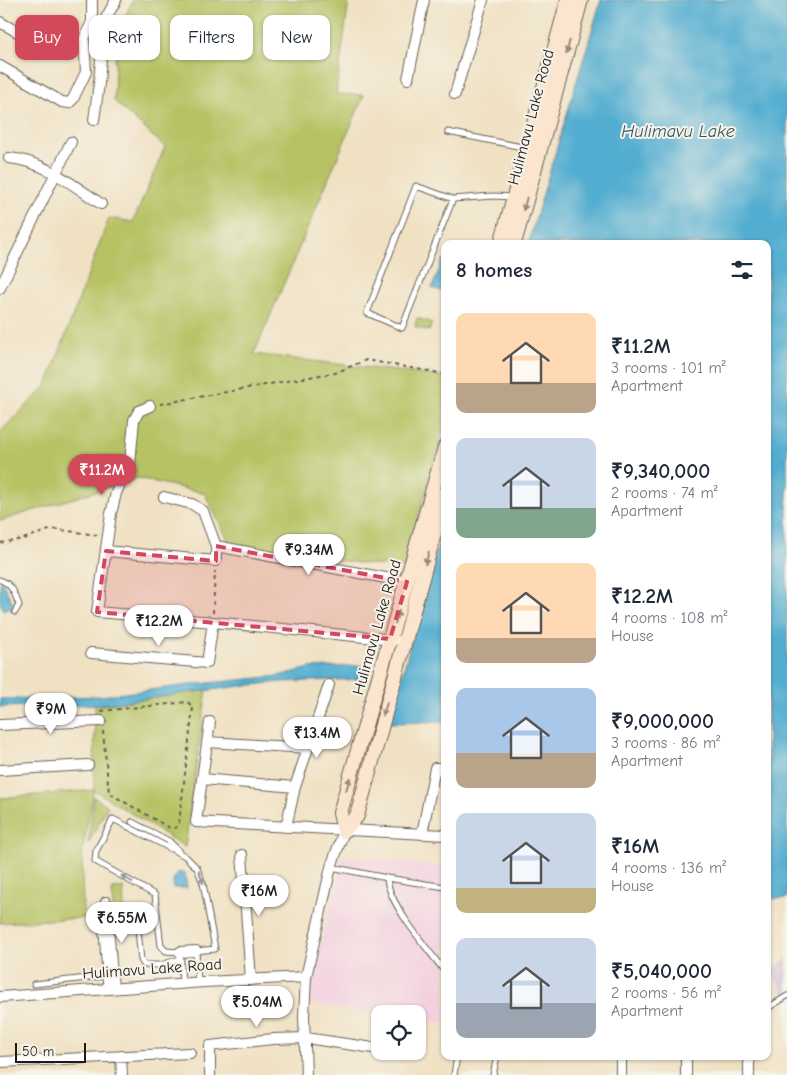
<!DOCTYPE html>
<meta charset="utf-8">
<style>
body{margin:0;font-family:"Comic Neue",sans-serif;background:#f2f2f3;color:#1f2937;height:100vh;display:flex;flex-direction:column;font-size:19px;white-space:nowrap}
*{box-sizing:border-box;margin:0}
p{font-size:16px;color:#747a83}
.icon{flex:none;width:28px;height:28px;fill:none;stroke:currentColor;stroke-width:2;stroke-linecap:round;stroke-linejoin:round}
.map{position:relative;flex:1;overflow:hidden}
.sheet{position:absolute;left:441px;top:240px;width:330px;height:820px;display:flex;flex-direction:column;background:#fff;border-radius:10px;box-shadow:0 1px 4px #0004}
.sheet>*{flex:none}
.top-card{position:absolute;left:15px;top:15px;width:351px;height:45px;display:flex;gap:10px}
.tools{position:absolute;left:371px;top:1005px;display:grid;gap:10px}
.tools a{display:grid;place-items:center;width:55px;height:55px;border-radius:10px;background:#fff;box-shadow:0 1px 4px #0004;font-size:25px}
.scale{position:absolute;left:15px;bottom:12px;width:71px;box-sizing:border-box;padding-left:5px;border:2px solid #1c1c1c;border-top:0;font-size:14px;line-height:18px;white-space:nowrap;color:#1c1c1c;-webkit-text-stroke:4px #f7f3e8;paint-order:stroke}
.price{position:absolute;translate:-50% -42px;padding:0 11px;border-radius:18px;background:#fff;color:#222;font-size:16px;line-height:32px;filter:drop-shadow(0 1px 2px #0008)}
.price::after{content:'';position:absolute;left:50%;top:30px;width:15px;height:11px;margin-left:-8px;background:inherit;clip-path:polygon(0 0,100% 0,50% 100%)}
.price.selected{background:#d1495b;color:#fff}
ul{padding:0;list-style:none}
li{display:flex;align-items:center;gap:15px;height:125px;padding:0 15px}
li span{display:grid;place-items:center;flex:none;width:140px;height:100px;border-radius:10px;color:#555}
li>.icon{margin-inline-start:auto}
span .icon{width:60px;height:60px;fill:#fffc;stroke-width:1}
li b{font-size:21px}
h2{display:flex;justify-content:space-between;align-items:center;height:60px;padding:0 15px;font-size:21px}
.pill{padding:0 18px;border-radius:10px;background:#fff;box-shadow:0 1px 4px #0004;font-size:18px;line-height:45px}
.pill.selected{background:#d1495b;color:#fff}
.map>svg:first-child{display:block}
</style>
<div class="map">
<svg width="787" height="1075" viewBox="0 0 787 1075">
<rect width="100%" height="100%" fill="#f7f3e8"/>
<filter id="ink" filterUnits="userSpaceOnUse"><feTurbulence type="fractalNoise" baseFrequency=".02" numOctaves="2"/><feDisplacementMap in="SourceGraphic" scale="10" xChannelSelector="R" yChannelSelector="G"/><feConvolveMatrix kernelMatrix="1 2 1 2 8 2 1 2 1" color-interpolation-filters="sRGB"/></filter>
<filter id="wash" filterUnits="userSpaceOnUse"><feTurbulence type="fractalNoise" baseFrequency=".0096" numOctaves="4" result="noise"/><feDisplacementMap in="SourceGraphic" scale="20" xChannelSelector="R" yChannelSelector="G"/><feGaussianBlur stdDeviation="1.12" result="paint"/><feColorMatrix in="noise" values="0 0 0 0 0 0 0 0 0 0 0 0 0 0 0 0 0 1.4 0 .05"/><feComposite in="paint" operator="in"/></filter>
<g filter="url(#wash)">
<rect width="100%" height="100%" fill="#f0e1c3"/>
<path fill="#f3cfdf" d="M343,856L445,866V1023L418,1019V1014H380L309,1004L318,957Z"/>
<path fill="#cfbdce" d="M787,959V1000L770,969Z"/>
<path fill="#b6c264" stroke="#696f40" d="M133,0H349L336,94L364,95L254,354L445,377V423L404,568L233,549L204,493L138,478L0,521V432L47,385L109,218L133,222L165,147L114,101L116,35Z
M417,318L432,323L429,331L415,327Z
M207,690L185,847L94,790L82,852L83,918L0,923V798L94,790L95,706Z
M94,797L108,806L88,844Z
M123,888L125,925L114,926L112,889Z"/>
<path fill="#52add0" stroke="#376476" d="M601,0H787V898L768,899V244H528Z
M445,259V292L432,288L443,260Z
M445,519V722L389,723Z
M2,582L14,605L4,610L0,603V583Z
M371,665L367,679L281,682L241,686L105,704L0,707V699L101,696L189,685L278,676L310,668Z
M185,872L187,888H173V880L177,873Z"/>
</g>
<g filter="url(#ink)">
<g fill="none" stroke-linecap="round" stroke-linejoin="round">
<defs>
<path id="lane" d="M448,132L527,148
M453,199L402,328L367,313L416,186L453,199L493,196L513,197
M0,580C12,584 15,594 19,605L15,612
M132,822L169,841L178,850
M331,867L387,878C388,904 429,950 445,972
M387,878L445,887
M101,918L106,988
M137,920L141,960L144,965H160L181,959
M182,983L180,952L166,951L161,946L155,895L95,861L96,851L113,819L185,856L197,868L203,883L215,949L196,951L198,982
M34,984L105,976
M768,1008L787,996
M454,1075L457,1056
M493,1075L497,1056"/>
<path id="street" d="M0,22L38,44
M0,66L62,102L69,103L73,99L86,72L84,39L92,22V0
M408,79L424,0
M455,94L483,0
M94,120L99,83L103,34L106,18L116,0
M9,158C44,161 73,185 101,204
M0,288L71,142
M150,406L139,411L134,420L130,463L116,493L111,514L97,612L213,622L395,640
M216,546L407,582
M106,551L216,561V546L203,511L192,504L164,497
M91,653L207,663L213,622
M210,722L196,822L445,835
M0,725L101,721
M207,742L308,748
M0,770L88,765
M202,779L295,787
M286,827L295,787L329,685
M422,834L435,768H445
M242,855L251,980
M106,902L113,988
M180,952L196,951
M0,997L204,982L306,977
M397,1051L405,1052
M121,1056L122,1075
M749,1056V1075
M0,1062L190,1053
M210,1075V1046L273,1039L306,1038L380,1049
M306,1075L304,1016L306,977L331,867L344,831
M621,1075V1056
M686,1075V1056"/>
<path id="secondary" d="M501,244L568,0
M514,244L581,0
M344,831L340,813L445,447
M344,831L357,816L445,494"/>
</defs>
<use href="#lane" stroke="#666156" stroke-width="7"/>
<use href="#street" stroke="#666156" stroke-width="12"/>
<use href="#secondary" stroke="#666156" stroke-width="16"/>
<path stroke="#666156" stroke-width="2" stroke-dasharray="4 4" stroke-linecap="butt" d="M160,404L320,375L335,373L366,360L445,374
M0,543L23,539L52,529L98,535
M213,613L215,571
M188,702L193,708L179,823L178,826L175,828L168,827L109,793L101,711Z"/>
<use href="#lane" stroke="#fff" stroke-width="5"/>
<use href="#street" stroke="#fff" stroke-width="10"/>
<use href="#secondary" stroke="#fce5cf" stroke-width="14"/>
</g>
<defs><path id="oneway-solid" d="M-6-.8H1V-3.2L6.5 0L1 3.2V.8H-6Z" transform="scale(1.25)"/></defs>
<g fill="#978b7e">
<use href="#oneway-solid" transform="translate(568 47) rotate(105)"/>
<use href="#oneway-solid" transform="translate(525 204) rotate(105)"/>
<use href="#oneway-solid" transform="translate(427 558) rotate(106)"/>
<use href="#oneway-solid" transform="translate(397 617) rotate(-74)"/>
<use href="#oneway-solid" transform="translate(385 709) rotate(106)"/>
<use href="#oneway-solid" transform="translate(348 784) rotate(-74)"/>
</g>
<g fill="#999">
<use href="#oneway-solid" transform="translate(201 877) rotate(71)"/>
<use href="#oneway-solid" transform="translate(127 879) rotate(-150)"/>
</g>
</g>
<path fill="#d1495b" fill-opacity="0.2" stroke="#d1495b" stroke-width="4" stroke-dasharray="10 6" stroke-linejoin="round" d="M216,546L407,582L390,639L97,612L106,551L216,561Z"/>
<g text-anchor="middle" stroke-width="4" stroke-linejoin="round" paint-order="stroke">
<g font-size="16" fill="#1c1c1c" stroke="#f7f3e8">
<text transform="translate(530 117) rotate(-75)" y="6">Hulimavu Lake Road</text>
<text transform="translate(376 627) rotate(-74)" y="6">Hulimavu Lake Road</text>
<text transform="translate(152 968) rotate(-4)" y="6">Hulimavu Lake Road</text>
</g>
<g font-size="18" font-style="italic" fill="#325664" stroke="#f7f3e8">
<text x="678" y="137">Hulimavu Lake</text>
</g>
</g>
</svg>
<div class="tools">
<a><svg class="icon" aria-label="locate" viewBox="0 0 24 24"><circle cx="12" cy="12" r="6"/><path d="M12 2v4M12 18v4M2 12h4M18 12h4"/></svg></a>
</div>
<div class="scale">50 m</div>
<b class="price selected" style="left:102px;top:496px">₹11.2M</b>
<b class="price" style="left:309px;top:576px">₹9.34M</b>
<b class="price" style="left:159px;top:647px">₹12.2M</b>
<b class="price" style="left:51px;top:735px">₹9M</b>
<b class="price" style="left:317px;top:759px">₹13.4M</b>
<b class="price" style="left:259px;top:917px">₹16M</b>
<b class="price" style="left:122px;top:944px">₹6.55M</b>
<b class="price" style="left:257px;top:1028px">₹5.04M</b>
<div class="top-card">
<a class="pill selected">Buy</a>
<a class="pill">Rent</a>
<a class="pill">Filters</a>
<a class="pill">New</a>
</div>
<section class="sheet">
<h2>8 homes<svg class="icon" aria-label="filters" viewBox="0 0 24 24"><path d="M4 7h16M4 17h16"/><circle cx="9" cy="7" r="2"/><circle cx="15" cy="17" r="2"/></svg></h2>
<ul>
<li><span style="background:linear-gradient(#ffd9b3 70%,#b9a48a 0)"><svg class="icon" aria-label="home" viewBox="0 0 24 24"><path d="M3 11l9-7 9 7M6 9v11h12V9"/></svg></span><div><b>₹11.2M</b><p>3 rooms · 101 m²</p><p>Apartment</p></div></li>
<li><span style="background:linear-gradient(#c9d6e8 70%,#7fa58c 0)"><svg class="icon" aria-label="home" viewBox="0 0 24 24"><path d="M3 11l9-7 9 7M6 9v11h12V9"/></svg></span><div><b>₹9,340,000</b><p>2 rooms · 74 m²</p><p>Apartment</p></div></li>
<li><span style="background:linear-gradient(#ffd9b3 75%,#b9a48a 0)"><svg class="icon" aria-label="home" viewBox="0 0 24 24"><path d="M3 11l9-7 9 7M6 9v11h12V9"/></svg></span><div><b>₹12.2M</b><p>4 rooms · 108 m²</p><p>House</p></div></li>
<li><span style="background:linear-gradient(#a9c7e8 65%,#b9a48a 0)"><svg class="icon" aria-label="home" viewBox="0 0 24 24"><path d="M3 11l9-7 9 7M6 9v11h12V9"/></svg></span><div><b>₹9,000,000</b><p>3 rooms · 86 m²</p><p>Apartment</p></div></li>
<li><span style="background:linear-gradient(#c9d6e8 75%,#c2b280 0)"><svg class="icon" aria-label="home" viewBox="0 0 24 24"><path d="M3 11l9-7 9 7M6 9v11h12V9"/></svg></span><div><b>₹16M</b><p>4 rooms · 136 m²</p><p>House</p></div></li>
<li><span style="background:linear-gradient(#c9d6e8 65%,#9aa5b1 0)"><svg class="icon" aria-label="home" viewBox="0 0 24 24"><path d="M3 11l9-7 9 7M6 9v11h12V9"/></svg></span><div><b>₹5,040,000</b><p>2 rooms · 56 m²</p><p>Apartment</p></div></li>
</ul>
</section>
</div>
